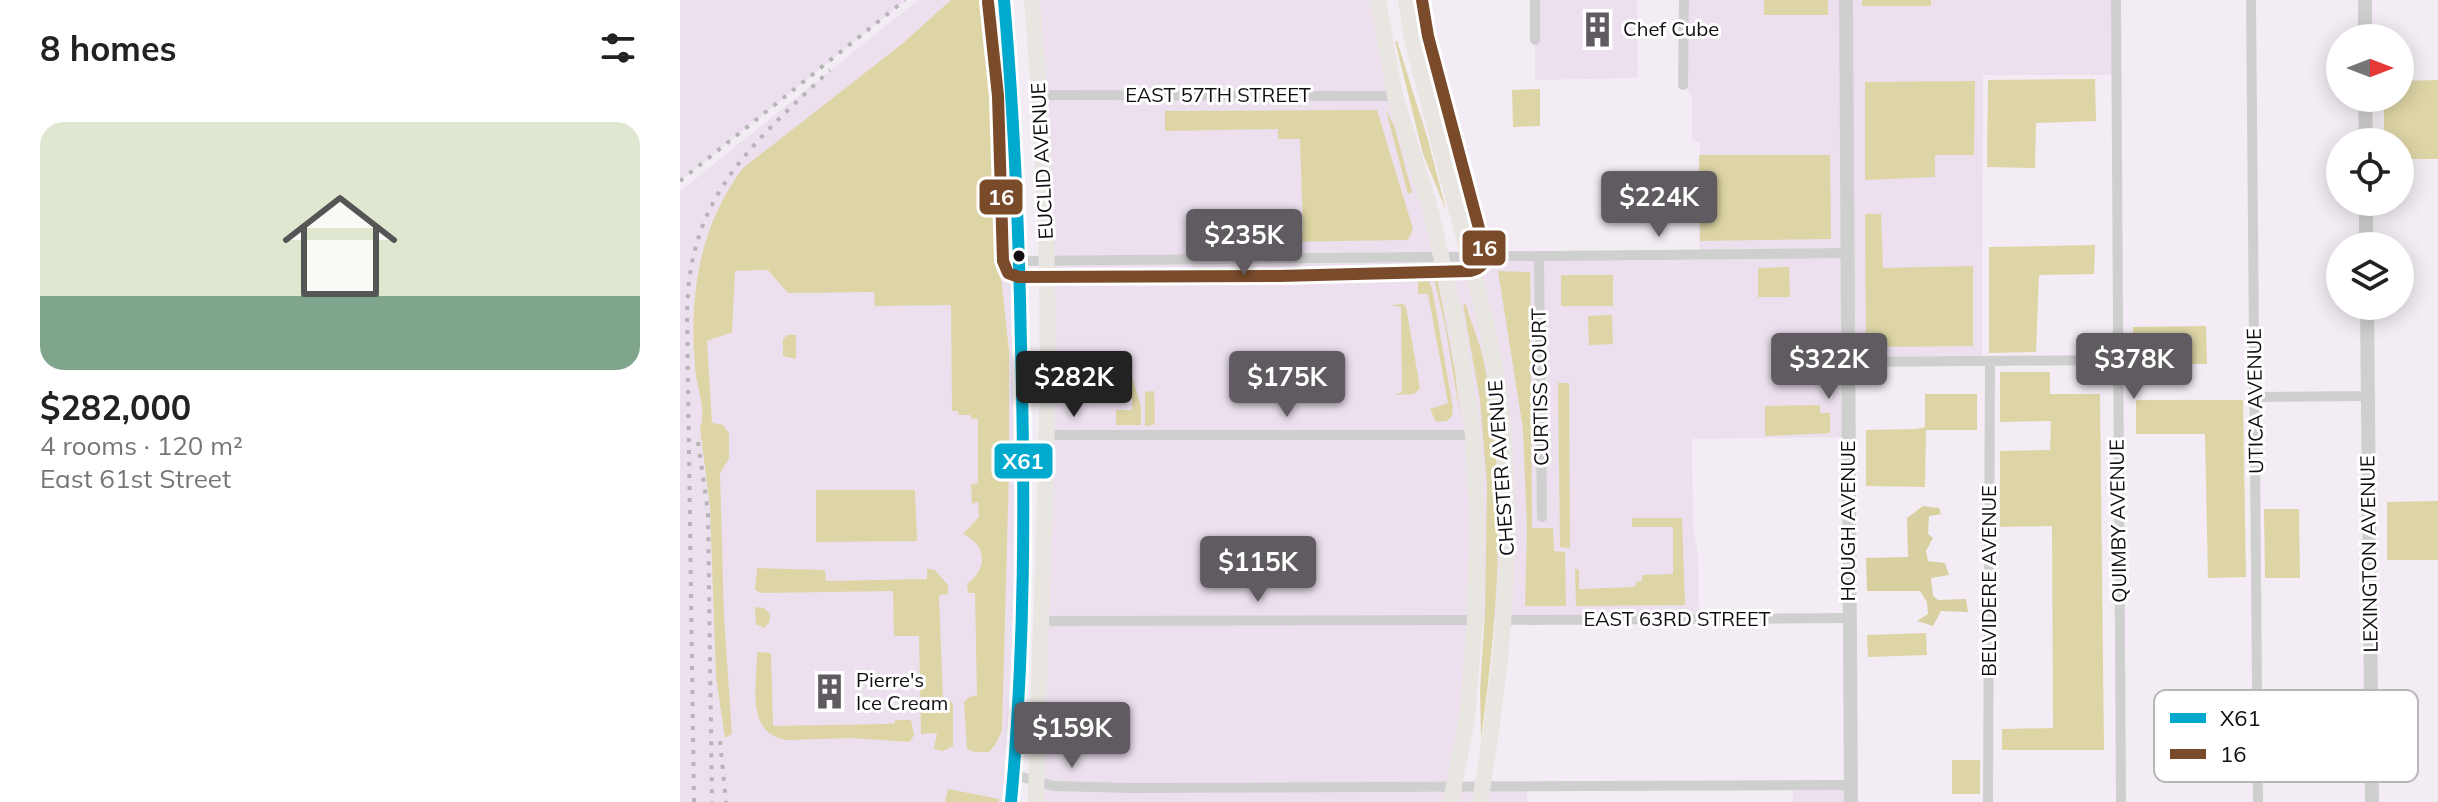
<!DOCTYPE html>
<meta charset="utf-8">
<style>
body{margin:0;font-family:Mulish,sans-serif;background:#f6f6f6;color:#222;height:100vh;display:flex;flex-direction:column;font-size:30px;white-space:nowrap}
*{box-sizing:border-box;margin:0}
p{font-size:26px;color:#767676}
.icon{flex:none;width:44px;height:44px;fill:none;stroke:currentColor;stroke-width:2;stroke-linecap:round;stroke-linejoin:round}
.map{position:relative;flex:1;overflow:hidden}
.side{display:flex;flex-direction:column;background:#fff;width:680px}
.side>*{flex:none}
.needle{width:52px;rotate:90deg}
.controls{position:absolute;left:1646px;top:24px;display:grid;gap:16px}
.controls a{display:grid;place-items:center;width:88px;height:88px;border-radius:50%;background:#fff;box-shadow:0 4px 20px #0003;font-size:40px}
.price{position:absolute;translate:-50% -68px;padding:0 18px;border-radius:8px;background:#605b61;color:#fff;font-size:26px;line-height:52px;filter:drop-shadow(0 2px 4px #0008)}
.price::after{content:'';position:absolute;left:50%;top:48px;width:24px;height:18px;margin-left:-12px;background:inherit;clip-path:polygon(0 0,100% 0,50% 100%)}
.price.selected{background:#222;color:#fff}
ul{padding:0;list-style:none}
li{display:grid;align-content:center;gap:16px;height:424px;padding:0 40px}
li+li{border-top:2px solid #e0e0e0}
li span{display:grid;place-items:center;height:248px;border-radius:24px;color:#555}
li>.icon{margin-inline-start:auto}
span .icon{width:144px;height:144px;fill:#fffc;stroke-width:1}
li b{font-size:34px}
h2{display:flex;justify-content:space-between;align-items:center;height:96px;padding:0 40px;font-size:34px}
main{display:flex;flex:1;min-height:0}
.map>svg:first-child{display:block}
</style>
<main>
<section class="side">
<h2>8 homes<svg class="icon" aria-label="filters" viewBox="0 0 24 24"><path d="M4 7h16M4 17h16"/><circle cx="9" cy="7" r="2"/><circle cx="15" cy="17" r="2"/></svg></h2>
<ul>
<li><span style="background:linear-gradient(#dfe7d0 70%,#7fa58c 0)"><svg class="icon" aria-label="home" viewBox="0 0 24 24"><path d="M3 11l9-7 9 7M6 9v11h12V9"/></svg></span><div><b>$282,000</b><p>4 rooms · 120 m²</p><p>East 61st Street</p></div></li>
</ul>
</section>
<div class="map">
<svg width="1758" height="802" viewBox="0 0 1758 802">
<rect width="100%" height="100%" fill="#f3ecf4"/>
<path fill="#ece0ee" d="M0,0H226L0,181Z
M238,0H324L344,450L331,802H0V191Z
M352,0H698L761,255L1019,256L1020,142L1012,141V98L1003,85L1004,0H1436V75H1303L1302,361L1168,362V437L1012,439L1013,526L1018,553L1019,618L795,621L773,788L847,786V802H356L366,435Z
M855,0H957L958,78L855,80Z
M1113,785H1171V802H1113Z"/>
<path fill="#ded5a6" d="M271,0H310L320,268L329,351V469L322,731L315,745L309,752H295L287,749L284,702L289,697L297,695L295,593H288L287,584C308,569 307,545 283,534L299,517L298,502L292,504L291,484L298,483V419H292L290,415H279L278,411H272L271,305L195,306L194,292L108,293L88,270L55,271L52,332L27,341L32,423L43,425L49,433V458L40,474L44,617L52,734L45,738L36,677L30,506L20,428C27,410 16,386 15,367C9,295 19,227 63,168L222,44Z
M1084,0H1148V15H1084Z
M1182,0H1251V6H1182Z
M715,41H717L748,140L766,210L743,154Z
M1415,79L1416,121L1356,123L1355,168L1307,167L1308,80Z
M1758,80V159H1720V142H1704V98H1720V81Z
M1295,81L1294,155H1255V177L1185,180V82Z
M860,89V126L833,127L832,90Z
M697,110L733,229L728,240L596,242V230H623L620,139H598V129L485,131V111Z
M706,111L714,125L732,192L728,194Z
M1019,155H1150L1151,239L1020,241Z
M1185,214H1201L1203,268L1293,266V346L1186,347Z
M1415,245L1414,274L1359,275L1356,352L1309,353V247Z
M1109,267L1110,297H1078V268Z
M818,271L850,272L852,528H873L874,551L885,552L886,606H845L847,529L843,429Z
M753,275L757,277L775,371L780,415L765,325Z
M881,275H933V306H881Z
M738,277L748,279L752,288L773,408L772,416L767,421L756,422L750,409L768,403L748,294H738Z
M723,304L726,307L740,388L734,394L714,395L722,392L721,307L711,305Z
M786,304C791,324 800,342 804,362C828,485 818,616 801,739L800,690L805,612L807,486L800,400L783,305Z
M932,315L933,344L909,345L908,316Z
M1526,326L1527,364H1453V327Z
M107,335H116V359L103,356V339Z
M1320,372H1370V394H1420L1424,750H1322V729L1373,728L1372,526L1320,527V451L1370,450L1371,421L1320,422Z
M452,376L461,407V425H436V410H452Z
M878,383H889L890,548L880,547Z
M474,391L475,421L473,425L465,426V392Z
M1245,394H1297V430H1246L1245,487L1186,486V430L1237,429L1245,427Z
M1456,400H1563L1566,577L1528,578L1525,434H1456Z
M1140,405V413H1150V433L1085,436V406Z
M136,490H235L237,541L136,542Z
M1758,501V560H1707V502Z
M1584,509H1619L1620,578H1585Z
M952,518H1002L1005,605L896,606L895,569L899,570V589L955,587L956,582L962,581V575L993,574V527H952Z
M77,568L145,570L146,581L247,579V569L255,570L268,585V594L259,595L263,701H270L273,703V746L263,751L254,749L257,733L241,734L239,636H214L213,591L82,593L75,590Z
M75,607L84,608L90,614L89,623L84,628L76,624Z
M1246,633L1247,655L1188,657L1187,635Z
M77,652L91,653L93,726L208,724L215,723V720H231L234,735L230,742L172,738L106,740C65,733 77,684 77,652Z
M1272,760H1300V794H1272Z
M268,789L319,799V802H265Z"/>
<path fill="#d8d0a0" d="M1243,506L1259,508L1261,514L1249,516L1248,534L1253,538L1246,551L1248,561L1265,563L1269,575L1251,578L1253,596L1258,600L1286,599L1288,612L1261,611L1253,626L1237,621L1248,614L1247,602L1240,591H1187L1186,558L1228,557L1227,518Z"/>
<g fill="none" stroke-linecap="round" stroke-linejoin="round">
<path stroke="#d0cfd0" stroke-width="10" d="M855,0V40
M1436,0L1441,802
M1571,0L1578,802
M1003,85L1004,0
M360,95L715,96
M859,256L862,517
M339,261L1168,253
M1167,362L1437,360
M1575,397L1687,396
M366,435H793
M824,620L1169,618
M360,621L795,620
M335,775L374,786L451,788L1171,785
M1308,802L1310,361"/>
<path stroke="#d0cfd0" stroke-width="14" d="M1166,0L1171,802
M1685,0V38
M1685,98L1686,142
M1686,202V246
M1687,306L1692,802"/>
<path stroke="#e9e6e1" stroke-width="16" d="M324,0C335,111 338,222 341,334C345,490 347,647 331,802
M352,0C360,95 366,190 367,285C370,457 359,630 356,802
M698,0L715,96L750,208L777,326L793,435L797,516L795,620L787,718L771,802
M726,0L732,39C748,102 764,164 781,227C795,279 810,332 818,386C838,525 823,664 800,802"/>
<path stroke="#b6b5b6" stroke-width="4" stroke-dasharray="4 8" stroke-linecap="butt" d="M0,181L225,0
M18,442L28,512L32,802
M40,741L46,802
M14,802L7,312C8,298 8,283 11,269C25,180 89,129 150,70"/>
<defs>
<path id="bus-1" d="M324,0C334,115 339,231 341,346C345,499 345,650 331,802"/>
<path id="bus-2" d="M308,2L318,96L323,261L328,273L339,277L600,276L790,271C801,269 807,262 805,251L748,36L742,0"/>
</defs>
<use href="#bus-1" stroke="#fff" stroke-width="18"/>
<use href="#bus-2" stroke="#fff" stroke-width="18"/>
<use href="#bus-1" stroke="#00a9ce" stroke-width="12"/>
<use href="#bus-2" stroke="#7a4b2a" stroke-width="12"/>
</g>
<defs>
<symbol id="building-bare" viewBox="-9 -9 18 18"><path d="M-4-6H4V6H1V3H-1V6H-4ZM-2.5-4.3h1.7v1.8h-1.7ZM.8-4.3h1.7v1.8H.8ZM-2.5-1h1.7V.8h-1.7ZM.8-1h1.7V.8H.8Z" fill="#605b61" stroke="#fff" stroke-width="2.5" paint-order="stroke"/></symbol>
</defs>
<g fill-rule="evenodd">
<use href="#building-bare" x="892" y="4" width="51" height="51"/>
<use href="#building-bare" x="124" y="666" width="51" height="51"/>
</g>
<circle fill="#110d12" stroke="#fff" stroke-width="3" cx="339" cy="256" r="7"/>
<g text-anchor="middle" stroke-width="6" stroke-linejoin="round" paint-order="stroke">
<g font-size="20" fill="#110d12" stroke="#fff" text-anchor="start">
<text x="943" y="36">Chef Cube</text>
<text x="176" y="687">Pierre's<tspan x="176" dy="23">Ice Cream</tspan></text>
</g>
<g font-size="20" fill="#110d12" stroke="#fff">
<text x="538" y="102">EAST 57TH STREET</text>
<text transform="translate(362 161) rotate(-93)" y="7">EUCLID AVENUE</text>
<text transform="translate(860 387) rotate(-91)" y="7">CURTISS COURT</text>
<text transform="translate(1575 401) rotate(-91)" y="7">UTICA AVENUE</text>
<text transform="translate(821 468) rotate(-94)" y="7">CHESTER AVENUE</text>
<text transform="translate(1168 521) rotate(-90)" y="7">HOUGH AVENUE</text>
<text transform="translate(1438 521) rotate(-91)" y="7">QUIMBY AVENUE</text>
<text transform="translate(1689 554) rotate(-91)" y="7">LEXINGTON AVENUE</text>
<text transform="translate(1309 581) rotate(-90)" y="7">BELVIDERE AVENUE</text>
<text x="997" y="626">EAST 63RD STREET</text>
</g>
</g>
<rect x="1474" y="690" width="264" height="92" rx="12" fill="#fff" stroke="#b8b6b8" stroke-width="2"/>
<rect x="1490" y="713" width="36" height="10" fill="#00a9ce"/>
<rect x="1490" y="749" width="36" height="10" fill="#7a4b2a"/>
<g font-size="22" fill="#110d12">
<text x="1540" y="726">X61</text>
<text x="1540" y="762">16</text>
</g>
<g stroke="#fff" stroke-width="3">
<rect x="298" y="178" width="46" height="38" rx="8" fill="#7a4b2a"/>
<rect x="781" y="229" width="46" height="38" rx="8" fill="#7a4b2a"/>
<rect x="313" y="442" width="61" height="38" rx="8" fill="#00a9ce"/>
</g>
<g font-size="22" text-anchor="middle" font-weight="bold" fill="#fff">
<text x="321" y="205">16</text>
<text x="804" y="256">16</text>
<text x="343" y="469">X61</text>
</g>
</svg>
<div class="controls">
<a><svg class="needle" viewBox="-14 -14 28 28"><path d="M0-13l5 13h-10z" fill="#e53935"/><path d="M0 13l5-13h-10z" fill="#767676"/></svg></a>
<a><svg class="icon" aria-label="locate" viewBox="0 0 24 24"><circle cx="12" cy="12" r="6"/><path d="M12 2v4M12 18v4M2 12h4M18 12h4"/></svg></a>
<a><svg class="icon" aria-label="layers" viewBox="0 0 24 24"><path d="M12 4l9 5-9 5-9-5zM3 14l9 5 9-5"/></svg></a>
</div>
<b class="price" style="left:979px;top:239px">$224K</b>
<b class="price" style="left:564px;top:277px">$235K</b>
<b class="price" style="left:1149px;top:401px">$322K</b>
<b class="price" style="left:1454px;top:401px">$378K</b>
<b class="price selected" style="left:394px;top:419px">$282K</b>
<b class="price" style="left:607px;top:419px">$175K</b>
<b class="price" style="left:578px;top:604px">$115K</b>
<b class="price" style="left:392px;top:770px">$159K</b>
</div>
</main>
